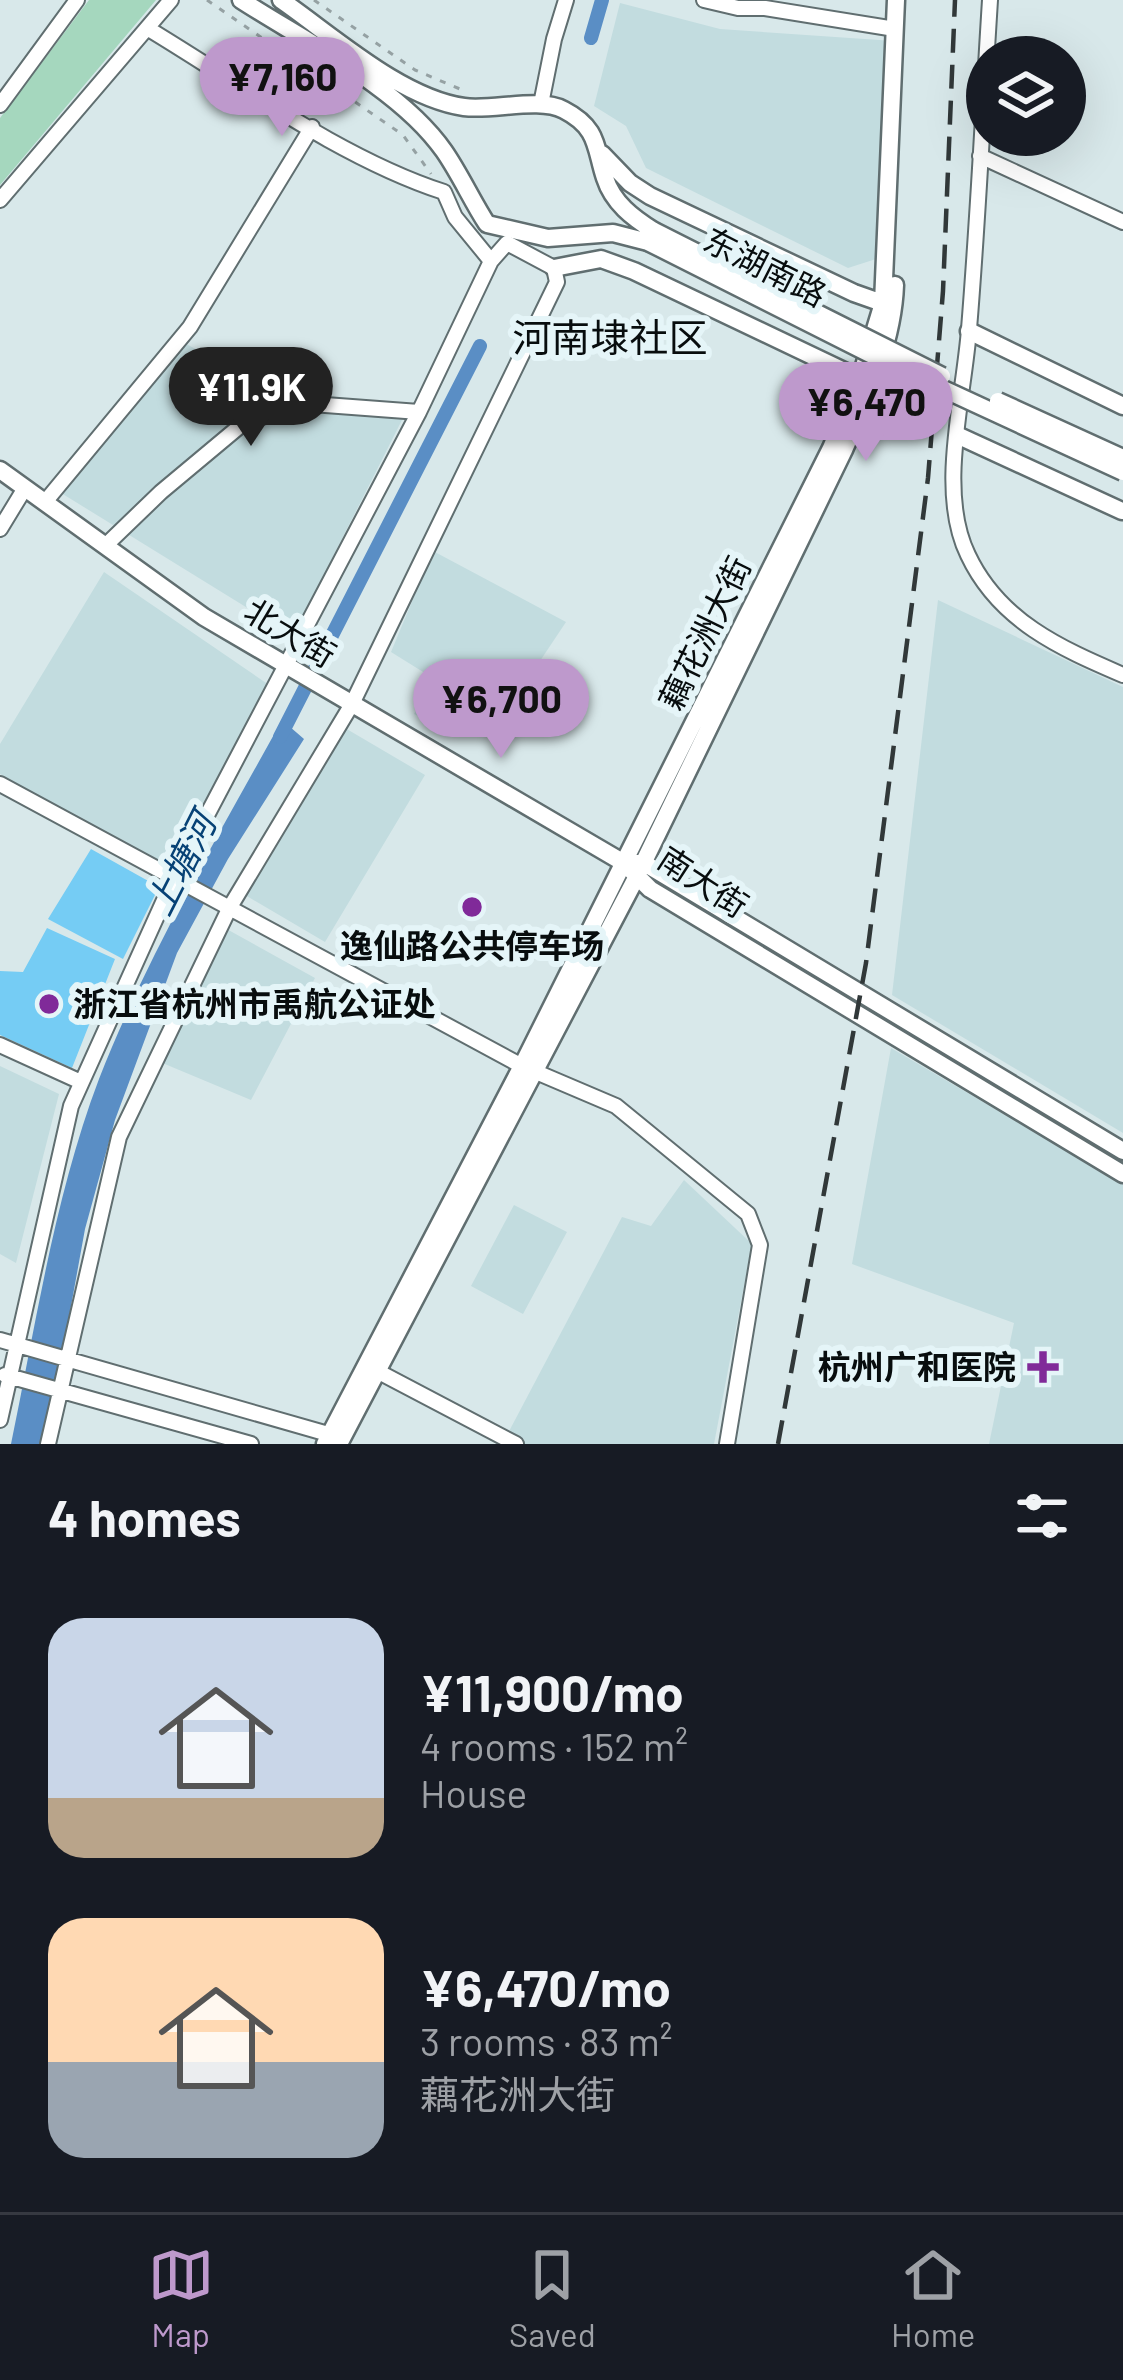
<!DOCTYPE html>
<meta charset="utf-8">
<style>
body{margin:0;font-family:Barlow,"Noto Sans SC",sans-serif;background:#242831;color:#f1f3f6;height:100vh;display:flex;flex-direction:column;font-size:45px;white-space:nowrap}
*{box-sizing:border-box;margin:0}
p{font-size:39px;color:#9ea1a6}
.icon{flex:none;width:66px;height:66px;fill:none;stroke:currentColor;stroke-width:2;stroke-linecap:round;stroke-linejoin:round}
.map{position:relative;height:1444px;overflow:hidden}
.panel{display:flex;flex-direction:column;background:#171b24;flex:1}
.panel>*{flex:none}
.fabs{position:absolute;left:966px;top:36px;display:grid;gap:24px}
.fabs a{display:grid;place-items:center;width:120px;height:120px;border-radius:50%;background:#171b24;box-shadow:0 12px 48px #0002;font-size:60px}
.price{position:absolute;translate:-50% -102px;padding:0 27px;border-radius:42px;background:#be99cc;color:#111;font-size:39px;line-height:78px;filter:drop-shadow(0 3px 6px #0008)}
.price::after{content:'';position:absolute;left:50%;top:72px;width:36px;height:27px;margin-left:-18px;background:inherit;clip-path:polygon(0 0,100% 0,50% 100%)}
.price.active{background:#222;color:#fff}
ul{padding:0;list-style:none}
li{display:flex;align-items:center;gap:36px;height:300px;padding:0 48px}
li span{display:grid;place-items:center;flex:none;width:336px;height:240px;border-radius:36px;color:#555}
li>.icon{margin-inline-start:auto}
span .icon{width:144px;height:144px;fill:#fffc;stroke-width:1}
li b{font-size:51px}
h2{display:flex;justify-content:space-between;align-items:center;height:144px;padding:0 48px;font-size:51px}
.dock{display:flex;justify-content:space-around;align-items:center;height:168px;border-top:3px solid #363941;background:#171b24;font-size:33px;color:#9ea1a6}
.dock a{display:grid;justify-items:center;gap:6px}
.dock .active{color:#be99cc}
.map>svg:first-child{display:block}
</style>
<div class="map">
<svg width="1123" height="1444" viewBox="0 0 1123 1444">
<rect width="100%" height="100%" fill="#d8e8ea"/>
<path fill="#c2dcdf" d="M620,3L720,29L894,41L876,259L848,268L646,168L626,126L594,106Z
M177,339L214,359L235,384L254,386L298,403L406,412L293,636L53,488Z
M433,551L566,622L528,679L501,666L457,735L414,714L436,680L391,652Z
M104,572L269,685L169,870L0,774V744Z
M938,600L1123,687V1133L892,995Z
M345,728L425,775L325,942L245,895Z
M223,927L315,978L251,1100L160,1062Z
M891,1048L1123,1184V1444H989L1014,1323L852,1264Z
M0,1066L59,1094L16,1263L0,1254Z
M684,1180L752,1244L714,1444H519L506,1437L622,1217L651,1226Z
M514,1205L567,1232L523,1314L471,1286Z"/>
<path fill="#a5d7be" d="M89,0H156L0,185V118Z"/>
<path fill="#5a8ec5" d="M282,720L304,739L228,859L177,953L115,1120L85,1229L46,1444H11C36,1323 55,1195 99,1079C148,954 217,838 282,720Z"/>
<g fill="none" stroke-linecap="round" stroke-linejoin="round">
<path stroke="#5a8ec5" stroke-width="14" d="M591,38L602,0
M280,737L480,346"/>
</g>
<path fill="#75ccf4" d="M91,849L159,887L123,959L48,919Z
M47,928L115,959L72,1068L0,1035V971L23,972Z"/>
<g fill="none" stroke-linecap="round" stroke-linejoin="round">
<defs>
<path id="minor" d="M704,0L738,8H765L895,29
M990,0C983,110 978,220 969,329C964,398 937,492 968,555C999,621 1060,648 1123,675
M147,28C240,84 342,159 444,192L455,217L491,261
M541,104L554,39L566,0
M0,105L77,0
M980,156L1123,222
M0,200L171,0
M45,502L190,327L312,127
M0,529L25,488
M105,546L161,492L246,421L312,404L419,412
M0,784L522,1066L616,1106L748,1214L760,1245L727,1444
M0,1045L81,1082
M0,1340L335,1436
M377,1371L516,1444
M5,1375L251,1444
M0,1420L71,1106L175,876L419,412L491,261L507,243L554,268L557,282L352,704L230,907L119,1137L48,1444"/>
<path id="major" d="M241,0C306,42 400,88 444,151C460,174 472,201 487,224L548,238L613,233L648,242
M281,0C333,36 401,98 464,107C493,111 539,97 564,110C599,128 595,148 605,178C613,203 633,218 654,231
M602,154L630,183L650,196L854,293L888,305
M554,268L601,259L634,271L867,382
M969,331L1123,406
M959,436L1122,511
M0,470L204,617L624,863L650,889L1123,1174
M634,863H644L1123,1151
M325,1444L522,1066L831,448L860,379L883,303L896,0
M339,1444L636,878L844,450C867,398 893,343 895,285"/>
</defs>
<use href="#minor" stroke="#606e70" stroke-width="18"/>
<use href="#major" stroke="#606e70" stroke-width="21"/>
<path stroke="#95a1a3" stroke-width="3" stroke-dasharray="6 9" stroke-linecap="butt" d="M207,0L403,135L431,174
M314,0L415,70L467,92"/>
<use href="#minor" stroke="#fff" stroke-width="14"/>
<use href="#major" stroke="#fff" stroke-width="16"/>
<path stroke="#313839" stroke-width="4.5" stroke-dasharray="24 12" stroke-linecap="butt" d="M778,1444L866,963L928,478L943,291L955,0"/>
<defs>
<path id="major-bridge" d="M654,231L942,376
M648,242L900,369L1123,472
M998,401L1123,458"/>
</defs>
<use href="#major-bridge" stroke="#606e70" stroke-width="21" stroke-linecap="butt"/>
<use href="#major-bridge" stroke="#fff" stroke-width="16"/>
</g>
<g fill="#802a99" stroke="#e5f5f8" stroke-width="4.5">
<circle cx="472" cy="907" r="12"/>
<circle cx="49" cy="1004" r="12"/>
<path d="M1037 1349h12v12h12v12h-12v12h-12v-12h-12v-12h12z"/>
</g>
<g text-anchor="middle" stroke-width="12" stroke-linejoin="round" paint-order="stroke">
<g font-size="33" fill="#080d0e" stroke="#e5f5f8">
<text transform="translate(765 267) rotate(27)" y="12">东湖南路</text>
<text transform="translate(290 633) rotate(31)" y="12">北大街</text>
<text transform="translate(705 633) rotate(-64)" y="12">藕花洲大街</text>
<text transform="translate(703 882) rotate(33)" y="12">南大街</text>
</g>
<g font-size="33" font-weight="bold" fill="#080d0e" stroke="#e5f5f8">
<text x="472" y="958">逸仙路公共停车场</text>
<text x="73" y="1016" text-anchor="start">浙江省杭州市禹航公证处</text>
<text x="1016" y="1379" text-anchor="end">杭州广和医院</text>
</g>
<g font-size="36" font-style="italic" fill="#074276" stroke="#e5f5f8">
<text transform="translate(181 864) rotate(-63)" y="13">上塘河</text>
</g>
<g font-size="39" fill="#080d0e" stroke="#e5f5f8">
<text x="610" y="352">河南埭社区</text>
</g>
</g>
</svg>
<div class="fabs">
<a><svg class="icon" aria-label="layers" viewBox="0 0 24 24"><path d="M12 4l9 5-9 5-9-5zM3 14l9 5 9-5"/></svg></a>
</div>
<b class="price" style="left:282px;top:139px">¥7,160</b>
<b class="price active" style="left:251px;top:449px">¥11.9K</b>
<b class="price" style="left:866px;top:464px">¥6,470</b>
<b class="price" style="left:501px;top:761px">¥6,700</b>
</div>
<section class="panel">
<h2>4 homes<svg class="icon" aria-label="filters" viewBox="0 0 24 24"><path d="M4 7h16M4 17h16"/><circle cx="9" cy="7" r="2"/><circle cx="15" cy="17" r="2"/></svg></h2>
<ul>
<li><span style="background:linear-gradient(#c9d6e8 75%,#b9a48a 0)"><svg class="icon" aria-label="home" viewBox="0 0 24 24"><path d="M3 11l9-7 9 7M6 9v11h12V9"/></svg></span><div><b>¥11,900/mo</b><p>4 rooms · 152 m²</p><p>House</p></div></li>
<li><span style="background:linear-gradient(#ffd9b3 60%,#9aa5b1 0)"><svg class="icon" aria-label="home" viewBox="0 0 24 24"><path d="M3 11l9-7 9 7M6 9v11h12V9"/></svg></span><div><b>¥6,470/mo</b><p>3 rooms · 83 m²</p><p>藕花洲大街</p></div></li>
</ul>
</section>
<nav class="dock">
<a class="active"><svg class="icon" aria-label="map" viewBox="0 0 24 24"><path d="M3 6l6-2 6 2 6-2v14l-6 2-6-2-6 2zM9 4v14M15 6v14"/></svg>Map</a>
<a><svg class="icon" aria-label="saved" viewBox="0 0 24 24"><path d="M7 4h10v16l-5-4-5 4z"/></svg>Saved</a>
<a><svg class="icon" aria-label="home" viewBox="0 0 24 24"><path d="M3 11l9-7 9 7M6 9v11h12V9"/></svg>Home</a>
</nav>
